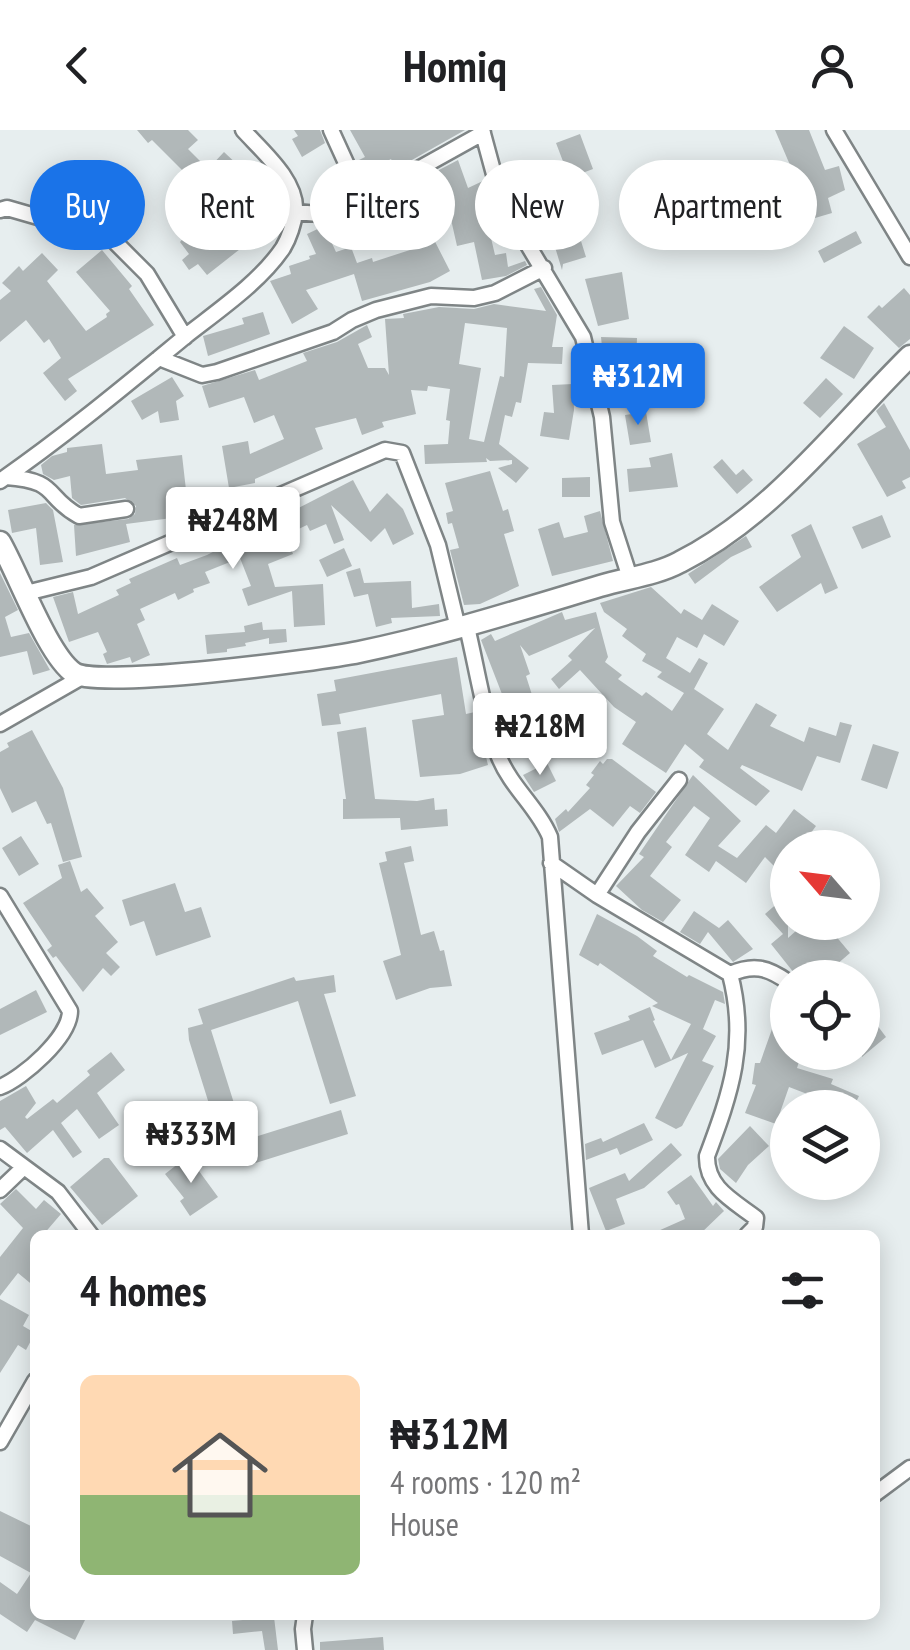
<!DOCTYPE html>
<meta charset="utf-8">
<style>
body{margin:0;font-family:"PT Sans Narrow",sans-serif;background:#f2f2f2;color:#202124;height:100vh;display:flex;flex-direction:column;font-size:38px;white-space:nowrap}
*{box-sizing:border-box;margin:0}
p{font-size:32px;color:#757577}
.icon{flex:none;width:55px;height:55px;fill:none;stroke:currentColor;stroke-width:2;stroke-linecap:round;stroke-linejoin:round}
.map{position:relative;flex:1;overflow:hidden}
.details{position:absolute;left:30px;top:1100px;width:850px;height:390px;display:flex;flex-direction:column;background:#fff;border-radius:15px;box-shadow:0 5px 25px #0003}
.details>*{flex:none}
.banner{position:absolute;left:30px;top:30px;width:850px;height:90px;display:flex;gap:20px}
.needle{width:65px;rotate:298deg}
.controls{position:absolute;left:770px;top:700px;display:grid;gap:20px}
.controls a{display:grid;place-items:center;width:110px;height:110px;border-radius:50%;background:#fff;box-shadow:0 5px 25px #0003;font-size:50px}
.price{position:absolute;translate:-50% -85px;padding:0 22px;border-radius:10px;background:#fff;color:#222;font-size:32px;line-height:65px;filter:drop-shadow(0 2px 5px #0008)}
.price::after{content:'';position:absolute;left:50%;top:60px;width:30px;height:22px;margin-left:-15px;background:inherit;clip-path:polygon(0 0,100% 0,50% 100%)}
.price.active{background:#1a73e8;color:#fff}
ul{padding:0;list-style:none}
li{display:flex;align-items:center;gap:30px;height:250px;padding:0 50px}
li+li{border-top:2px solid #e0e0e0}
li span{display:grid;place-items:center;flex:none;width:280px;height:200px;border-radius:15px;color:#555}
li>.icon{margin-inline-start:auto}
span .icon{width:120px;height:120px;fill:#fffc;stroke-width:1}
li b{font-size:42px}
h2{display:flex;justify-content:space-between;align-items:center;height:120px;padding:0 50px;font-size:42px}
.tag{padding:0 35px;border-radius:45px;background:#fff;box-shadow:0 5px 25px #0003;font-size:35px;line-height:90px}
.tag.active{background:#1a73e8;color:#fff}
header{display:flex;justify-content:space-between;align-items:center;height:130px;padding:0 50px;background:#fff;font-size:45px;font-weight:700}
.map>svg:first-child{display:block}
</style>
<header><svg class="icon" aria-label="back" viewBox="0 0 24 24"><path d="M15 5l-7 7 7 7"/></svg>Homiq<svg class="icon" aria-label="person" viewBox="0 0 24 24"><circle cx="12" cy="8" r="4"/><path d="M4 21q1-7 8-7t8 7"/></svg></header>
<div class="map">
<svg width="910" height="1520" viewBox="0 0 910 1520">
<rect width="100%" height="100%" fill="#e7eeef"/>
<path fill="#b1b8b9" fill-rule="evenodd" d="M137,0H188L198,10L188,19L208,39L224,22L242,39L213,69L203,58L199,62L181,45L184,42L152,10L148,13Z
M294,0H320L325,13L302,27L292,9L298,6Z
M350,0H465L396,39L391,29L363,44L357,31L365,27Z
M775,0H809L825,40L839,36L845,60L828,68L832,83L815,88L807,63L791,70L785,53L796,49Z
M580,4L593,39L564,50L568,81L565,117L581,111L586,127L563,134L562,140L551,104L537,103L540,73H536L533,60H509L503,36L564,34L556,13Z
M458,30L468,58L485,50L490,71L484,78L495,125L506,123L508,137L525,131L527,135L506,146L482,150L474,112L457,116L450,85L426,94L450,141L430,152L362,171L354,144L306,160L318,179L292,194L270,151L291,144L289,136L310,129L309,126L316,124L307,104L324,96L336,122L351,117L357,133L372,128L373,132L413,119L390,71L424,56L422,49Z
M250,78L268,97L207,145L198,134L189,140L182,130L189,124L180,112L188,103L214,87L225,102Z
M856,101L862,113L824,133L818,121Z
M102,120L132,156L129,159L154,195L68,249L77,261L65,271L43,243L61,228L49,209L44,213L26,190L0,212V170L11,161L2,153L19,136L23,141L42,123L58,140L47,151L86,201L107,187L106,184L110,181L76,142Z
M622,142L629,189L598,196L585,149Z
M541,157L557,185L552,217H563L562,234L528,233L521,273L516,272L512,287L505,285L499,314L529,338L516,353L498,338L512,334V330L490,331L486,328L487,332L425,334L424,315L448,314L450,291L446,290L450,259L428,256L427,261L411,260L416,284L382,292L384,297L362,305L356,288L315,298L323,319L255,349V353L229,358L222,316L248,311L250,324L284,309L274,285L254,293L244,267L209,278L202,256L255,240L259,250L307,231L303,223L337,212L367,195L372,207L358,214L368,238H385L389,245L385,189L404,188L403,184L439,177L474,179L494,174L546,181L534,159ZM465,193L507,198L504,247L500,246L484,312L469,309L481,238L459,234Z
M904,158L910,165V209L899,218L867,187L879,175L882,178Z
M263,182L270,204L208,226L203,206L244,194L242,188Z
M844,196L874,218L854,249L820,228Z
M601,207L637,208L636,229L628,228V237L604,236Z
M172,247L184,266L176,271L179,290L160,293L158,281L142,290L131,271Z
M826,248L843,264L820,288L803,273Z
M573,254L574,280L569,310L540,306L544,282L554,283L552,255Z
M884,273L910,320V347L902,351L906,358L887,367L857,314L886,297L876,281Z
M646,282L651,312L630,315L625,285Z
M102,314L106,344L138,340L136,330L182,325L186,360L191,359L195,385L126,394L130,412L76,426L74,395L128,389L135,384L136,376L125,368L81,375L72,368L70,346L54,350L43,344L41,335L52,326L67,322V318Z
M672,323L678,357L629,362L627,339L651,337L649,328Z
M722,329L736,345L743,339L753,350L737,364L713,337Z
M490,341L503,381L508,379L514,401L504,404L519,456L480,474L464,475L450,420L459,418L452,393L448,394L446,383L453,381L445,353Z
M590,347V367H562V348Z
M353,350L370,382L387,363L403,379L414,404L393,415L385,398L371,412L331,375L344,410L334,414L326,394L310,401L307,395L286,405L293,424L268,434L275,457L323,454L325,495L294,497L292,461L248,476L242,459L251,456L240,428L205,442L210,453L193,459L194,462L178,470L175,463L140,479L145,490L137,494L150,525L132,533L130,527L107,534L103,524L107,522L98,502L69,512L53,467L73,462L78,484L119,465L116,460L131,453L129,449L177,428L180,435L207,425Z
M46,373L53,380L63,432L40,435L36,398L12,403L8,380Z
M600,381L613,431L552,446L538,399L559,392L564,408L588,402L584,386Z
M882,385L891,407L862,419L852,397Z
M811,394L838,458L825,464L821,453L777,482L759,457L801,427L791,405Z
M746,406L752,417L731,427L695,454L688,444Z
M344,418L352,436L327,447L319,430Z
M360,438L364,453L411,451L412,478L439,474L440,486L391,488L392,493L376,497L368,464L354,467L346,442Z
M0,443L18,480L5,487L11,507L29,503L50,540L33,545L27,521L0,527Z
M651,457L681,484L684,479L702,490L712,474L739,491L724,516L704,504L697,518L677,507L666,528L690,543L699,528L708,533L694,559L724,579L707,604L728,620L756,573L777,585L770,596L804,612L809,597L836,606L840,592L852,595L840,633L817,626L802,661L742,635L740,638L770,661L756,676L699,637L704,630L685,614L666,643L622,614L636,592L614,577L580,540L559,559L551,549L572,530L568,526L595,498L529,526L520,515L530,544L526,546L533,568L538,566L545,585L538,587L544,614L512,621L502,580L507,577L481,510L491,504L495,511L562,482L565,490L596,482L608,527L605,532L622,545L618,549L642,566L646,562L672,581L684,563L657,547L662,542L642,531L646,524L622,506L627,499L604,482L600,473Z
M262,492L263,500L286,499L287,512L269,514V508L245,513L246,516L227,519V522L207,524L205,505L245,502L244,496Z
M457,527L466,584L475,582L488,635L460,644L420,647L412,590L444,585L441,564L339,584L341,594L322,596L317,564L336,561L334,550Z
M366,597L375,669L417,671L434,668L435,680L447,679L448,696L401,700L400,688L343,689V669H346L337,602Z
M32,600L63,658L82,727L63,732L51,693L47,694L36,671L12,683L0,658V622L9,617L7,613Z
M873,614L899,622L887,659L861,650Z
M607,629H612L656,662L640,683L630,676L613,697L590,679L559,702L555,689L566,679L568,682L590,658L586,655L594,645L591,643L600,631L603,634Z
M547,633L556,651L534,662L523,645Z
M693,645L741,691L718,716L737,728L766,695L776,703L794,679L816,696L800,718H788V726L776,738L765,727L746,753L716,731L709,742L685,725L710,688L694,676L666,712L672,717L650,746L681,770L663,792L642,780L616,756L644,727L639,724Z
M21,706L39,734L19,746L2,718Z
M411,716L414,731L404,733L421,805L434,801L440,821L444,820L452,856L430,858L396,870L383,831L401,825L379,733L387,731L385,722Z
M70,731L81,762L87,758L104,778L95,786L118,812L106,823L120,837L111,846L103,838L83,862L56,826L53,828L47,820L52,816L23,773L62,748L58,735Z
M175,753L185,782L201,777L211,807L156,826L144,791L130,796L122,770Z
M788,764V808L806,792H824L850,823L836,835L846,848H798L771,814L783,804L765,784Z
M694,781L719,798L728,790L753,819L733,832L708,802L700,814L680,802Z
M597,784L637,806L657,821L653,826L687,847L689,845L723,862L725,874L715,870L703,899L716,906L702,931L714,936L682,996L676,999L655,988L688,923L655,938L643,910L602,925L594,903L630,890L628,886L650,877L655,890L653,891L671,930L691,894L652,876L658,873L600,833L598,836L579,825Z
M334,845L336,862L324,864L356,966L330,974L298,871L211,900L243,1002L220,1009L189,910L188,898L203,894L198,879L294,847L296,851Z
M36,860L47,882L0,905V879Z
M862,875L886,907L862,927Z
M772,899L788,904V922H802L797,938L833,949L831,954L859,966L853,978H825L828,972L789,957L776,994L745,983L756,955L752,954L755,933H760Z
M111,922L125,940L97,963L119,995L99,1009L77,979L61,993L82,1022L73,1028L53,1000L27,1023L5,997L0,1000V971L26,956L36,973L25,987L27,989L53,969L57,973L90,945L87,941Z
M341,980L348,1004L249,1035L242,1011Z
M644,993L653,1010L620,1025L617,1018L586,1030L585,1014L601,1008L603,1012Z
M750,996L769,1016L748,1035L736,1053L720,1039L718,1029Z
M671,1013L682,1025L644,1058L616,1069L625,1094L606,1101L589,1058L625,1043L629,1051Z
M188,1026L218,1067L190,1086L180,1071L184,1068L165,1044Z
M104,1028H109L138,1066L102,1095L70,1057Z
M691,1045L713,1076L716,1072L724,1081L699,1105H649L685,1089L679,1074L676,1075L667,1062Z
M16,1059L36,1079L44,1070L61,1084L43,1105H35V1157L18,1143L0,1166V1127L23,1098L0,1074Z
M0,1169L29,1185L23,1196L35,1203L26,1220L18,1215L0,1243Z
M0,1381L35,1398V1485H75L85,1490L75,1510L35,1490L27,1502L0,1484V1452L17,1464L31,1443L0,1426Z
M274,1487L278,1520H265L262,1501L233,1504L232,1491Z
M383,1507L384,1520H320V1512Z"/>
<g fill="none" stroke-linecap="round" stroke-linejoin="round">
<defs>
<path id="street" d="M331,0L362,68
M482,0L501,70L583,207L602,287L612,392L630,448
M834,0L910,127
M0,80L7,78L111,108L147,144L185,207
M295,82L319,84L377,62L483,3
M159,228L202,245L217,242L333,202L352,190L376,180L431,166L474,168L495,163L544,138
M6,347C60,351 43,366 79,386L126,379
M0,351C65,306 126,255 187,205C219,180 260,152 283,118C289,108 294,93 295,82C298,51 262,21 243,0
M26,463L91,447L385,320L402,323L438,415L458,498
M467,497C477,539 484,586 499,627C511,657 538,678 550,707L581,1105
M0,594L82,547
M551,733L597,765L730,844C748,913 731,962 707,1026C706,1058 734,1071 756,1088L755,1097L747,1105
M597,765L638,702L679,650
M0,766L70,881C70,907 23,948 0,957
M730,844C753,834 767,837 788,852
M0,1019L58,1062L91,1105
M0,1060L24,1037
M0,1312L35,1251
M875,1364L910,1338
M305,1485L303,1499L305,1520"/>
<path id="secondary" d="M0,412C18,443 48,526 74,543C98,559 321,530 359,522C441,505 520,480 600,456C626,448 656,445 680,432C773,385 838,297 910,226"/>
</defs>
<use href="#street" stroke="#7f8586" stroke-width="19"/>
<use href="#secondary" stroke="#7f8586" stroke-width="25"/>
<use href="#street" stroke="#fff" stroke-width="14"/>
<use href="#secondary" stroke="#fff" stroke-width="20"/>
</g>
</svg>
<div class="controls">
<a><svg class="needle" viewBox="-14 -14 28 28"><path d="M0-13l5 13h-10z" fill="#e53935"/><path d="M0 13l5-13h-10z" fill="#757577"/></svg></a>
<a><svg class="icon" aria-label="locate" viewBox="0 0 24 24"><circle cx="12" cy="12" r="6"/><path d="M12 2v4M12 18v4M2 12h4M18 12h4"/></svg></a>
<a><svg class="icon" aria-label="layers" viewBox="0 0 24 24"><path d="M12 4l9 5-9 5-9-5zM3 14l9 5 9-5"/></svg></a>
</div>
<b class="price active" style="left:638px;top:298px">₦312M</b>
<b class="price" style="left:233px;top:442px">₦248M</b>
<b class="price" style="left:540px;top:648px">₦218M</b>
<b class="price" style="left:191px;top:1056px">₦333M</b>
<div class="banner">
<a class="tag active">Buy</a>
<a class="tag">Rent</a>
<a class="tag">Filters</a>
<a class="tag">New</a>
<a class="tag">Apartment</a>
</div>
<section class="details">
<h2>4 homes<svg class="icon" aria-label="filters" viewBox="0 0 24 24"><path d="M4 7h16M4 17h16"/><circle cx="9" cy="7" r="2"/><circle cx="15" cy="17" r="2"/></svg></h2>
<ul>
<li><span style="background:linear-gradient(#ffd9b3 60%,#8fb573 0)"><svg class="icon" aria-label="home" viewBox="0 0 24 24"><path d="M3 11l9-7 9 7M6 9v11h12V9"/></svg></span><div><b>₦312M</b><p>4 rooms · 120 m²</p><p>House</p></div></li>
</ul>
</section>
</div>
